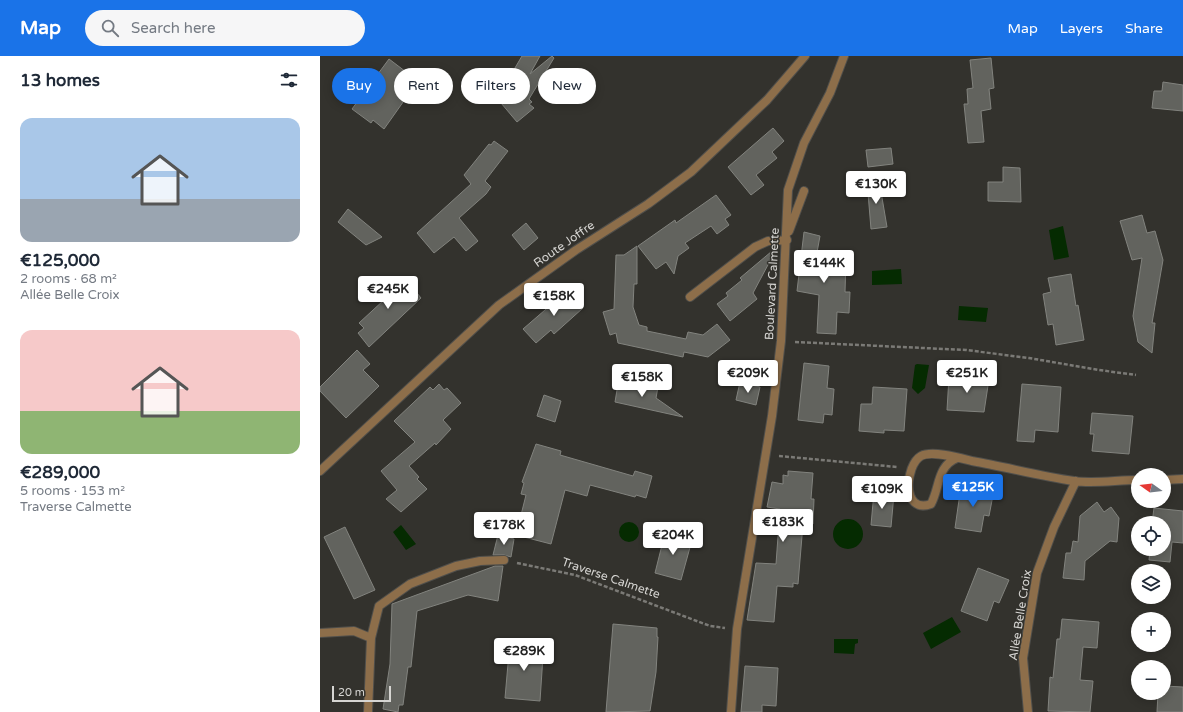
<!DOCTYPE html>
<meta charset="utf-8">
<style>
body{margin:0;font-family:"Varela Round",sans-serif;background:#f6f6f7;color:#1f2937;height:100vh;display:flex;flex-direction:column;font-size:15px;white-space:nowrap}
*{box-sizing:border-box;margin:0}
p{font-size:13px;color:#747a83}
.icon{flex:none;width:22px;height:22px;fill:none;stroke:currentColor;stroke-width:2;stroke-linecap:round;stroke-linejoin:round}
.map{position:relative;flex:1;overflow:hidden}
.sheet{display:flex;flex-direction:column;background:#fff;width:320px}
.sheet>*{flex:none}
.top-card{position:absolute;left:12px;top:12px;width:380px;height:36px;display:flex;gap:8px}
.needle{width:26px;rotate:284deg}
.fabs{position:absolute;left:811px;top:412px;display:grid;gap:8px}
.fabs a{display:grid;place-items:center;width:40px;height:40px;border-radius:50%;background:#fff;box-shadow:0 2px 10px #0003;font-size:20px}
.scale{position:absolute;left:12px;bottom:10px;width:59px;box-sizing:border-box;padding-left:4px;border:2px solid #d6d5d2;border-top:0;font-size:11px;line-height:14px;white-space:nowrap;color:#d6d5d2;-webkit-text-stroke:3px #33322d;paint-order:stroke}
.price{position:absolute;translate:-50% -34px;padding:0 9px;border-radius:4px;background:#fff;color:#222;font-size:13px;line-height:26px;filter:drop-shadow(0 1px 2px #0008)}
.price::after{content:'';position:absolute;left:50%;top:24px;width:12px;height:9px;margin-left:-6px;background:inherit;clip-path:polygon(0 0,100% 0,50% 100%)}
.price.current{background:#1a73e8;color:#fff}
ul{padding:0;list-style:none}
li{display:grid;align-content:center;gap:8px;height:212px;padding:0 20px}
li span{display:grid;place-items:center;height:124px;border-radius:12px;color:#555}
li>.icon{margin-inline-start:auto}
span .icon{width:72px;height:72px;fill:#fffc;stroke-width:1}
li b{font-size:17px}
h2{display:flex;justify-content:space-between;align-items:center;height:48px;padding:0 20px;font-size:17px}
.chip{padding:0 14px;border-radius:18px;background:#fff;box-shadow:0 2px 10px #0003;font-size:14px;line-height:36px}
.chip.current{background:#1a73e8;color:#fff}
header{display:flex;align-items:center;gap:24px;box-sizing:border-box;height:56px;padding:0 20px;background:#1a73e8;color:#fff}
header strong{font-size:19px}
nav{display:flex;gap:22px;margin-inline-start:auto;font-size:14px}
.search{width:280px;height:36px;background:#f6f6f7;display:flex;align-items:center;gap:10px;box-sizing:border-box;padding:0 14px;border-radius:22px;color:#747a83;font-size:15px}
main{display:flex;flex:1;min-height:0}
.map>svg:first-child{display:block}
</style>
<header>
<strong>Map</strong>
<div class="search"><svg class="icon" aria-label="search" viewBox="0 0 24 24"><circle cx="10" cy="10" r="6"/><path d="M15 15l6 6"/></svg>Search here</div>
<nav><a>Map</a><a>Layers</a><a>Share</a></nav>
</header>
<main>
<section class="sheet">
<h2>13 homes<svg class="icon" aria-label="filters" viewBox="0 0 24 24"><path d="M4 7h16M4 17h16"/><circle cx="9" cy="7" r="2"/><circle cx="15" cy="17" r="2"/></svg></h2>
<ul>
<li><span style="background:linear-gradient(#a9c7e8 65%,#9aa5b1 0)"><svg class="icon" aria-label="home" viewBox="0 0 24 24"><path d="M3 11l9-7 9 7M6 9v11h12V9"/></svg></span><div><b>€125,000</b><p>2 rooms · 68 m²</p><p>Allée Belle Croix</p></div></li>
<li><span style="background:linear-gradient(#f6c9c9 65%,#8fb573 0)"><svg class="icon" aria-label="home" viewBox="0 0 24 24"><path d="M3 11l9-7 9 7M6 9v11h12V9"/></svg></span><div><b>€289,000</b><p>5 rooms · 153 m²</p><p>Traverse Calmette</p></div></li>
</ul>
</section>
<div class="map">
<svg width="863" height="656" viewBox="0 0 863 656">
<rect width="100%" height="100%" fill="#33322d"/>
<path fill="#052b01" d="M743,170L749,201L734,204L729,174Z
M581,213L582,228L552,229V215Z
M639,250L668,252L666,266L638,264Z
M597,308L609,309L605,332L598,338L592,332L595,309Z
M513 478a15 15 0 1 1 30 0a15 15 0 1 1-30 0Z
M299 476a10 10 0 1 1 20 0a10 10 0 1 1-20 0Z
M81,469L96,488L86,494L73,476Z
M632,561L641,576L611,593L603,577Z
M514,583H538V587L535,588L534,598L514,597Z"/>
<path fill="#62635e" stroke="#82837e" d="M202,0H220L210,18L232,0L234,2L209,43L212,46L209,48L214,52L197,66L181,47L187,42L188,37L203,24L192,17Z
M671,2L674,32L669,33L671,53L661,55L664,86L648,87L644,48H648L647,33L653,32L650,4Z
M69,3L98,25L64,73L53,64L51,67L32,53Z
M843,26L863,29V55L832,52L834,35H842Z
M453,72L464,85L452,96L457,102L436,119L444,129L431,139L408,111Z
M174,85L188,95L165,125L171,131L166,138L139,162L158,185L146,195L134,181L114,197L97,177L151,128L144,119L169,88L171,89Z
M571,92L573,108L548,111L546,94Z
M683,111L700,112L701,146L668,145V126H683Z
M559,124L567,171L551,173L547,125Z
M396,139L411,159L405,163L409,169L397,178L391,170L365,187L369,192L358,200L354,218L346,206L336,213L318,190L355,164L356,167Z
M28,153L62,181L46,189L18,166Z
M822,159L827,177L835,175L843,204L832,267H835L832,297L818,286L813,260L822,202L812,204L800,165Z
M206,167L218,182L204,194L192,179Z
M484,176L500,180L496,202L526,203L525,236H530L529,257L517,256L516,278L497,277L499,239L477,235Z
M317,190V228H314L313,251L319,269L327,271V275L366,283L368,276L383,279L397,268L410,284L388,301L364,296L363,301L298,287L296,277L290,279L283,256L294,253L296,199H304Z
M458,190L433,237L437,243L410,265L397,248L408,240L406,237L422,224L420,222Z
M751,218L756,250L758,249L764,284L736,289L733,268L728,269L723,238L731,236L728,222Z
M69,222L79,234L88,226L101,242L49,291L38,277L44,272L39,267L65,243L54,235Z
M247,235L263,252L234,278L231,274L216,287L203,273Z
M37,294L50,308L43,314L59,330L26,362L0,335V331Z
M484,307L509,310L507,332L514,333L512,359L504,358L503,367L478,364Z
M629,321L669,323L664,356L627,354Z
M312,325L338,331L336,342L363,361L295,346L298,328L310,330Z
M420,326L440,331L436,349L416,344Z
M119,328L124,334L127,332L141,347L123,364L131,373L116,389L115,387L89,410L99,421L97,423L107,433L81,456L66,443L77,434L61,415L95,386L74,365L110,331L113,334Z
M702,328L741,331L738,376L715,374L714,386L697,385Z
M553,331L587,333L584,375L564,374V377L539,375L541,348H552Z
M224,339L241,345L235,366L217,360Z
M772,357L813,360L809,398L772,395L774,378H770Z
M216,388L241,395L240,399L313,420L315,415L332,420L326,442L316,439L315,441L270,429L267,440L245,434L231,488L196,479L206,439L201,438L204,427L202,426Z
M468,415L493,417L491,443H494L493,468H483L478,528L473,527V531L457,530L454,566L427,564L436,507L456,508L460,453L447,451L452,426L463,428V419L468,420Z
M641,430L674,434L669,460L664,459L661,476L635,472Z
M554,436L574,438L571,471L551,469Z
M777,446L784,456L791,451L799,462L797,486L790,485L765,505L764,524L743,522L746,497H751L753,485L758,486L760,460Z
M834,452L863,455V487L852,486L850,506L829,504L830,493H844V467H832Z
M25,471L55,534L34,543L4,481Z
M345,477L372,484L361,524L335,517Z
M178,479L194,483L191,501L184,499H173Z
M175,510H183L178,545L148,539L97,555L91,611H88L83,649H79L78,656L63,653L70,608L72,548Z
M658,512L689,524L679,547L674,545L667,565L641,555Z
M742,563L779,566L777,592L763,591L760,624L773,625L770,656L728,655L730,621L733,622L737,583H740Z
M293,568L337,572V581H338L336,616L330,655L286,656Z
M190,585L220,588L219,599L223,600L220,645L185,642Z
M425,610L458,612L456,650L442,649V656H421Z
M844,630L863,631V656H837L838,637H844Z"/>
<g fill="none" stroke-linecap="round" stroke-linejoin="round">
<defs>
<path id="street" d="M469,175L484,135
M370,241L435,191L448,185L467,184
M637,402C617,410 620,431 611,448C581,459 585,409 601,400C612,394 640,402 652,405C686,411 720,420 754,425C774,428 797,424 818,424
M0,415L179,249L256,194L328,148L371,116L447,44L485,0
M844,424L863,423
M0,577L34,575L51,582L59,550L90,528L136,510L160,505L184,504
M48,656L51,582
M411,656L417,573L452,360L461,285L468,134L484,87L510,37L524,0
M708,656L703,602L717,517L734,471L756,425"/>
</defs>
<use href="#street" stroke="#504f4b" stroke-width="10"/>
<path stroke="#7b7a76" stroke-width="2.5" stroke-dasharray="4 2" stroke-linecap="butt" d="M475,286L646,294L709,302L779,314L816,319
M459,400L577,411
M197,507L255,519L390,570L405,572"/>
<use href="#street" stroke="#8d6e4a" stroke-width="8"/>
</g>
<g text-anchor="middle" stroke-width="3" stroke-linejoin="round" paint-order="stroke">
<g font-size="12" fill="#d6d5d2" stroke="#33322d">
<text transform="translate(244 188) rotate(-35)" y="4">Route Joffre</text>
<text transform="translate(452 228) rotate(-87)" y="4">Boulevard Calmette</text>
<text transform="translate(291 522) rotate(19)" y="4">Traverse Calmette</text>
<text transform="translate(700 559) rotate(-81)" y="4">Allée Belle Croix</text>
</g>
</g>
</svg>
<div class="fabs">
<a><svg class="needle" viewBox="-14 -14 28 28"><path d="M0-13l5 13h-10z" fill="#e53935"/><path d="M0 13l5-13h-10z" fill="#747a83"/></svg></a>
<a><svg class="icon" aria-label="locate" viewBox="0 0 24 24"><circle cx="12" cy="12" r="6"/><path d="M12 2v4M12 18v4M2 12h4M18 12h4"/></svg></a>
<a><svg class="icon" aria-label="layers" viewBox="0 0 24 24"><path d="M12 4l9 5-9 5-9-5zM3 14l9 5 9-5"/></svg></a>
<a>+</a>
<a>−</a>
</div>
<div class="scale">20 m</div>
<b class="price" style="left:556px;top:149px">€130K</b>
<b class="price" style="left:504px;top:228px">€144K</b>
<b class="price" style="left:68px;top:254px">€245K</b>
<b class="price" style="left:234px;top:261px">€158K</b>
<b class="price" style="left:428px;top:338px">€209K</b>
<b class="price" style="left:647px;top:338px">€251K</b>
<b class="price" style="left:322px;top:342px">€158K</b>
<b class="price current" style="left:653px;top:452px">€125K</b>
<b class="price" style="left:562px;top:454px">€109K</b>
<b class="price" style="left:463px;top:487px">€183K</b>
<b class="price" style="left:184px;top:490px">€178K</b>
<b class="price" style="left:353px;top:500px">€204K</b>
<b class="price" style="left:204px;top:616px">€289K</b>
<div class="top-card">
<a class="chip current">Buy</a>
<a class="chip">Rent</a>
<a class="chip">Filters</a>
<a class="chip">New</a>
</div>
</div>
</main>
